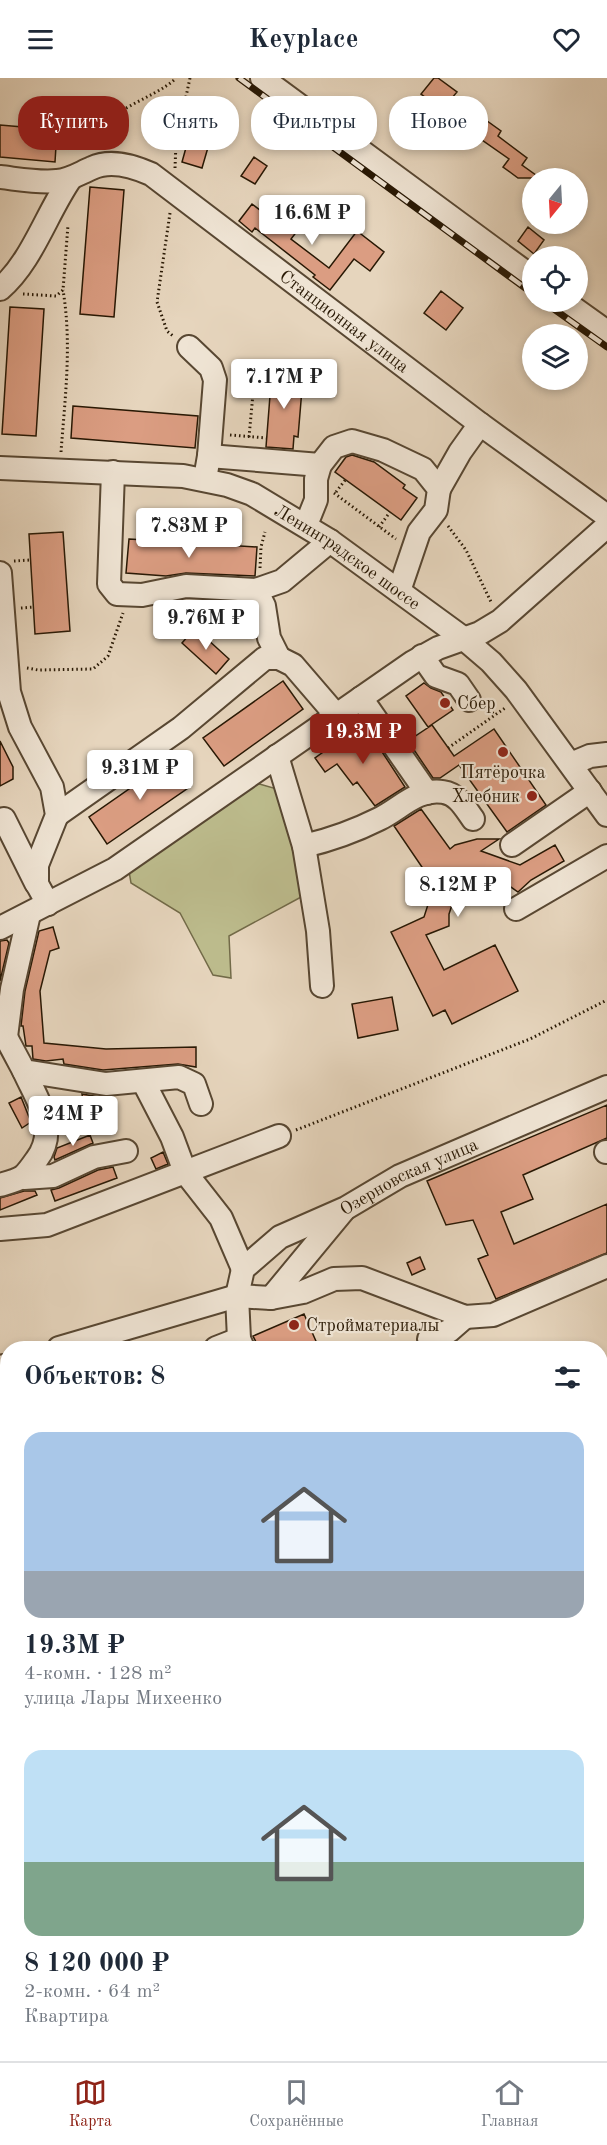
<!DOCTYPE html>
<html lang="ru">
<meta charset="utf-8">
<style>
body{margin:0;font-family:"Old Standard TT",serif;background:#f2f2f3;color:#1f2937;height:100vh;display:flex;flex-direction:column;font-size:22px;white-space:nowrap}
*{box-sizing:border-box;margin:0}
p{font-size:20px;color:#747a83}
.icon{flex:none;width:33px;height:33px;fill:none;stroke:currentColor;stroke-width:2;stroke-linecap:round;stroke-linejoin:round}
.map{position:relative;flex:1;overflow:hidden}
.drawer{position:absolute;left:0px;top:1263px;width:608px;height:720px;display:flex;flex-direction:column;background:#fff;border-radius:24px 24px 0 0;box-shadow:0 3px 9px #0003}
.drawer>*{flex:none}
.hud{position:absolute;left:18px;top:18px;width:572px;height:54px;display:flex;gap:12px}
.needle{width:39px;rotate:198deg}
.fabs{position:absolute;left:522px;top:90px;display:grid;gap:12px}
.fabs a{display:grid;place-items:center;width:66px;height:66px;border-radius:50%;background:#fff;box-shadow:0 3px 9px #0003;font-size:30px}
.price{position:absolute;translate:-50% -51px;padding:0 14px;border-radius:6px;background:#fff;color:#222;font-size:20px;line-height:39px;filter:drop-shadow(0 2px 3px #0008)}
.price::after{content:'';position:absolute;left:50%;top:36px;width:18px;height:14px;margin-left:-9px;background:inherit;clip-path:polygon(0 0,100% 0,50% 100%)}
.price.selected{background:#8f2418;color:#fff}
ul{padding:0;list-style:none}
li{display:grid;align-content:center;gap:12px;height:318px;padding:0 24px}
li span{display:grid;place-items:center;height:186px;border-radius:18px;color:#555}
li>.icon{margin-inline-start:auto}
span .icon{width:108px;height:108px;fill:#fffc;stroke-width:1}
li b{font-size:26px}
h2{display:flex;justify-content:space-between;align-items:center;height:72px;padding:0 24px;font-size:26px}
.tag{padding:0 21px;border-radius:24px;background:#fff;box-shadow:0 3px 9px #0003;font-size:21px;line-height:54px}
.tag.selected{background:#8f2418;color:#fff}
header{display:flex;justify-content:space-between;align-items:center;height:78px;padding:0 24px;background:#fff;font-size:27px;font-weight:800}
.dock{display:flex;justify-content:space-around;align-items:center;height:84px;border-top:2px solid #e0e1e3;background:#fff;font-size:16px;color:#747a83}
.dock a{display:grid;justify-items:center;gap:3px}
.dock .selected{color:#8f2418}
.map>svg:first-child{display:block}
</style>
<header><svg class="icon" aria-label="menu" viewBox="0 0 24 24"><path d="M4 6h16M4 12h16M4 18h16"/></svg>Keyplace<svg class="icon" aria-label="heart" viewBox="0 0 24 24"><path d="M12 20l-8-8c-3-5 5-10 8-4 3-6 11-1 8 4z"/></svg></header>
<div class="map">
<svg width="607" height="1983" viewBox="0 0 607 1983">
<rect width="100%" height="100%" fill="#e6d5bd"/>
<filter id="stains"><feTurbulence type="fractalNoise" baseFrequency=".00333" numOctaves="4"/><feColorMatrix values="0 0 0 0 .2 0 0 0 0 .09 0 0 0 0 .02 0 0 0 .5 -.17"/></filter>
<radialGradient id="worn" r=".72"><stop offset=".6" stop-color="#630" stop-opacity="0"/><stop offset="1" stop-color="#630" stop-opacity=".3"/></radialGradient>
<path fill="#bcbb8c" stroke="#726a48" stroke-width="1.5" d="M256,705L277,711L295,771L303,818L229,858L231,900L213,897L180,835L131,805L129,793Z"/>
<path fill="#db9d82" stroke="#281804" stroke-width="1.5" d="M434,0H438L457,14L442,32L421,16Z
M209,29L223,37L211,59L202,90L182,84L187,66Z
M483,40L501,53L498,58L527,80L522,87L540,100H518L503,89L509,81L472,55Z
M0,47L57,52L55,84L0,79Z
M254,79L267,88L255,106L241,98Z
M90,109L124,112L114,239L80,236Z
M252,126L273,142L280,133L301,148L291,161L329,190L357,153L384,174L370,193L354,181L330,212L313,199L315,197L255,150L252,154L239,143Z
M528,149L544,162L534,176L518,163Z
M441,213L463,230L446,252L424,235Z
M10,229L44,231L36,358L2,356Z
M272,292L300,295L298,310L302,311L298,359L294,358L293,371L266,369Z
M73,328L198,338L195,370L71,360Z
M352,377L374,384L405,407L403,410L417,420L401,442L335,394L346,379Z
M63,454L70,553L35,556L29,456Z
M129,461L257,469L255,498L186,495L166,498L126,495Z
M195,550L229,581L216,596L182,565Z
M283,603L303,631L224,688L203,660Z
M424,605L431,610L441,614L453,632L428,649L406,618Z
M361,647L373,660L405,709L375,728L357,704L353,707L337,686L325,694L315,680Z
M432,647L454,678L494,651L546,727L507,754L459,687L440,700H433L408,663Z
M0,663L13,689V701L0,708Z
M172,681L191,708L107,766L89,739Z
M421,731L450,771L455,767L477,761H499L481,773L520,787L555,767L564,783L531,802L518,814L508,807L496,803L483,802L471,806L460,813L453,824L449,836V848L426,857L444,892L495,867L518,913L452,946L445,932L433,938L391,854L424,839L434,808L418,800L424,792L394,748Z
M53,849L59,870L50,873L40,913L44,965L106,971L196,969V989L178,986L103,992L64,986L63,981L46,983L33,981L32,968H26L23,948H21L25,913L39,853Z
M7,862L9,865L0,903V863Z
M392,919L398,952L358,960L352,926Z
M82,1016L99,1019L102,1045L86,1047Z
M21,1019L31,1044L22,1050L9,1025Z
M607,1027V1060L523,1097L533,1121L501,1134L514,1166L607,1126V1175L496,1221L478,1181L488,1177L473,1142L446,1147L427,1103Z
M90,1057L93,1065L55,1082L54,1079L57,1070Z
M163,1074L168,1086L156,1091L151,1080Z
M113,1089L117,1100L55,1123L51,1112L59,1110L98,1092Z
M24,1113H35L37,1117L0,1132V1120Z
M420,1179L425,1191L412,1197L407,1185Z
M304,1236L319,1270H259L253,1258Z"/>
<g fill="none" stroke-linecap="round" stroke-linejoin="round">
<defs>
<g id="minor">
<path d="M262,0L532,199"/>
<path id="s1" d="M0,99C18,101 39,105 57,103C70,102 80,95 92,90C111,81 133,88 151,96L480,346L607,438"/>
<path d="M0,211C32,184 47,134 71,100"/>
<path d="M565,224L607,254"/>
<path d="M189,269L211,290L215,302L209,378L205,401"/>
<path d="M209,378L320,387"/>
<path id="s2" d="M0,390L183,398L227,407L252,416L330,463L463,560L491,584L516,612L607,737"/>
<path d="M113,394L109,506L117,516L142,517L186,508L256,512L282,503L330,463"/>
<path d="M439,411L460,374L480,346"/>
<path d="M306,447L316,422V401L320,387L334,369L352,363L383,372L423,391L439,411L436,432L419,454L399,513"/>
<path d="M0,495L9,614L20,649L52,709L57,737L37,787V806L48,826"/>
<path d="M256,512L264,528L269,560L279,580"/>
<path d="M422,578L436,598L458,606L469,622"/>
<path d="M361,620L427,715"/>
<path d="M277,678L304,768L318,853L322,908"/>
<path d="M571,686L590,678L607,676"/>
<path d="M57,737L181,650L265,580H279L293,587L336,637"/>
<path d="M4,741L36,805"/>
<path d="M512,767L590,713"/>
<path d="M304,768C330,762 355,753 379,741C400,731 417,710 443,714C458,716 465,730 473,741"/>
<path d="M516,831L607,778"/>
<path d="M0,850L115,791L413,584L438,570L480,555L500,543L607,448"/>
<path d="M0,948L24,993L106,1006L179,999L194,1006L201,1026"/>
<path d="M6,959L12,911L29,836"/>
<path d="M143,1003L172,1059L185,1094L221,1140L243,1191"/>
<path d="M606,1074H607"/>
<path d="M24,1100L53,1098L94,1079L126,1073"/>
<path d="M0,1107C24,1100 23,1101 37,1081C59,1051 37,1022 24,993"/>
<path d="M0,1151L47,1147L279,1058"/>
<path d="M271,1220L343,1133"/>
<path d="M429,1261L449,1253L465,1239"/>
<path d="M59,1270L237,1218L271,1220L303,1214L334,1201L362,1200L465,1239L493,1237L607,1188"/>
<path d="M216,1270L239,1261"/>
<path id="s3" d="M243,1270L239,1261L237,1218L243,1191L280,1159L346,1130L400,1098L607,1009"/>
<path d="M0,1289L8,1287"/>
<path d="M0,1504L8,1522"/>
<path d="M0,1575L8,1564"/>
<path d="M600,1603L607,1599"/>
<path d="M0,1699L8,1696"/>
<path d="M600,1884L607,1880"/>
<path d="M0,1928L8,1925"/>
<path d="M359,1980L390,1979L413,1976"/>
</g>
</defs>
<use href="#minor" stroke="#584732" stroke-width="26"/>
<path stroke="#281804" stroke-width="3" stroke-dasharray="1.5 3" stroke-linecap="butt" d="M95,71C94,33 155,22 176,0
M175,90L176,65L190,0
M170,135L157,224L167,253L173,258
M23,216L56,218L63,212L68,147
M235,303L271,306
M230,357L267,360
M249,359L254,305
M61,374C65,320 72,266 63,212
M336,414L346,401
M334,415L396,461
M448,448L466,472L492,526
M379,449L390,434
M14,483L30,482
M260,490L261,469L265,454
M21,530L34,529
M27,590L38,592L93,591L108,578L123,535
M486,628L489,630L494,637
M448,670L505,630
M296,1052L530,961L607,922"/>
<use href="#minor" stroke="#efe4d4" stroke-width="22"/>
<defs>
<path id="rail" d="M239,0L532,215
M544,224L607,269"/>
</defs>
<use href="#rail" stroke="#281804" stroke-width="7"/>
<use href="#rail" stroke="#efe4d4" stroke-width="4.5" stroke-dasharray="14" stroke-linecap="butt"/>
</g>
<g fill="#8f2418" stroke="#efe4d4" stroke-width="2">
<circle cx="445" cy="625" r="6"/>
<circle cx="503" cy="674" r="6"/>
<circle cx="532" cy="718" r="6"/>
<circle cx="294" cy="1247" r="6"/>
</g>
<g text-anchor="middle" stroke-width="4.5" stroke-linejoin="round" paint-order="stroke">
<g font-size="18" fill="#281804" stroke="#efe4d4">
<text dy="6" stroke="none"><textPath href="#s1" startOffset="399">Станционная улица</textPath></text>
<text dy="6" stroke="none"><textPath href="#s2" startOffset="369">Ленинградское шоссе</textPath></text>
<text dy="6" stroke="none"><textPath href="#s3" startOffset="272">Озерновская улица</textPath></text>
</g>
<g font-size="18" fill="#281804" stroke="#efe4d4" text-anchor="start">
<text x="457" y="631">Сбер</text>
<text x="503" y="700" text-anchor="middle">Пятёрочка</text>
<text x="520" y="724" text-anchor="end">Хлебник</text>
<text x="306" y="1253">Стройматериалы</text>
</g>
</g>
<rect width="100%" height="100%" filter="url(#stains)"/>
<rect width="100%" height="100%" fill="url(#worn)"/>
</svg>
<div class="fabs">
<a><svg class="needle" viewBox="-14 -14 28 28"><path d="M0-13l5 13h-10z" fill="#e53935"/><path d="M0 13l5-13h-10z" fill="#747a83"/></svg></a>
<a><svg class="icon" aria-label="locate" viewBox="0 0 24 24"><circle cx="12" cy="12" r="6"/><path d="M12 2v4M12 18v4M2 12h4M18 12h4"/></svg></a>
<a><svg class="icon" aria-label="layers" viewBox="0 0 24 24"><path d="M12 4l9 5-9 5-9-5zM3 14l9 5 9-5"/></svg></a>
</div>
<b class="price" style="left:312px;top:168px">16.6M ₽</b>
<b class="price" style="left:284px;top:332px">7.17M ₽</b>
<b class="price" style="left:189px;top:481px">7.83M ₽</b>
<b class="price" style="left:206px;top:573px">9.76M ₽</b>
<b class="price selected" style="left:363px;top:687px">19.3M ₽</b>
<b class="price" style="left:140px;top:723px">9.31M ₽</b>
<b class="price" style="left:458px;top:840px">8.12M ₽</b>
<b class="price" style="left:73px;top:1069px">24M ₽</b>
<div class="hud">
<a class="tag selected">Купить</a>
<a class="tag">Снять</a>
<a class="tag">Фильтры</a>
<a class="tag">Новое</a>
</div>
<section class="drawer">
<h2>Объектов: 8<svg class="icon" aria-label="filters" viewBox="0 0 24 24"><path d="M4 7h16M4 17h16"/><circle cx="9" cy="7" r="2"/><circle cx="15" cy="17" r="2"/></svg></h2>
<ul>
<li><span style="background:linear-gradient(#a9c7e8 75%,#9aa5b1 0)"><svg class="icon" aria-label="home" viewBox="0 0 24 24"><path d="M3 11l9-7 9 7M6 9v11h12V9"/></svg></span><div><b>19.3M ₽</b><p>4-комн. · 128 m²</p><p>улица Лары Михеенко</p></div></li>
<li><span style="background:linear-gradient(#bfe0f5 60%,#7fa58c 0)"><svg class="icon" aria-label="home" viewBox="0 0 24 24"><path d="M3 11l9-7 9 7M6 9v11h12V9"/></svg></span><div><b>8 120 000 ₽</b><p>2-комн. · 64 m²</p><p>Квартира</p></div></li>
</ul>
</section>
</div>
<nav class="dock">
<a class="selected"><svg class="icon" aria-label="map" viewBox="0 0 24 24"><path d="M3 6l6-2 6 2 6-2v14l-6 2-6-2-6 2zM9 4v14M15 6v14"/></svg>Карта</a>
<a><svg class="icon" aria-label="saved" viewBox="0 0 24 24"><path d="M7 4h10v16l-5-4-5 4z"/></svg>Сохранённые</a>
<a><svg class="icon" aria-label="home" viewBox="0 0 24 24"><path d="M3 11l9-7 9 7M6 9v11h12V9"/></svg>Главная</a>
</nav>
